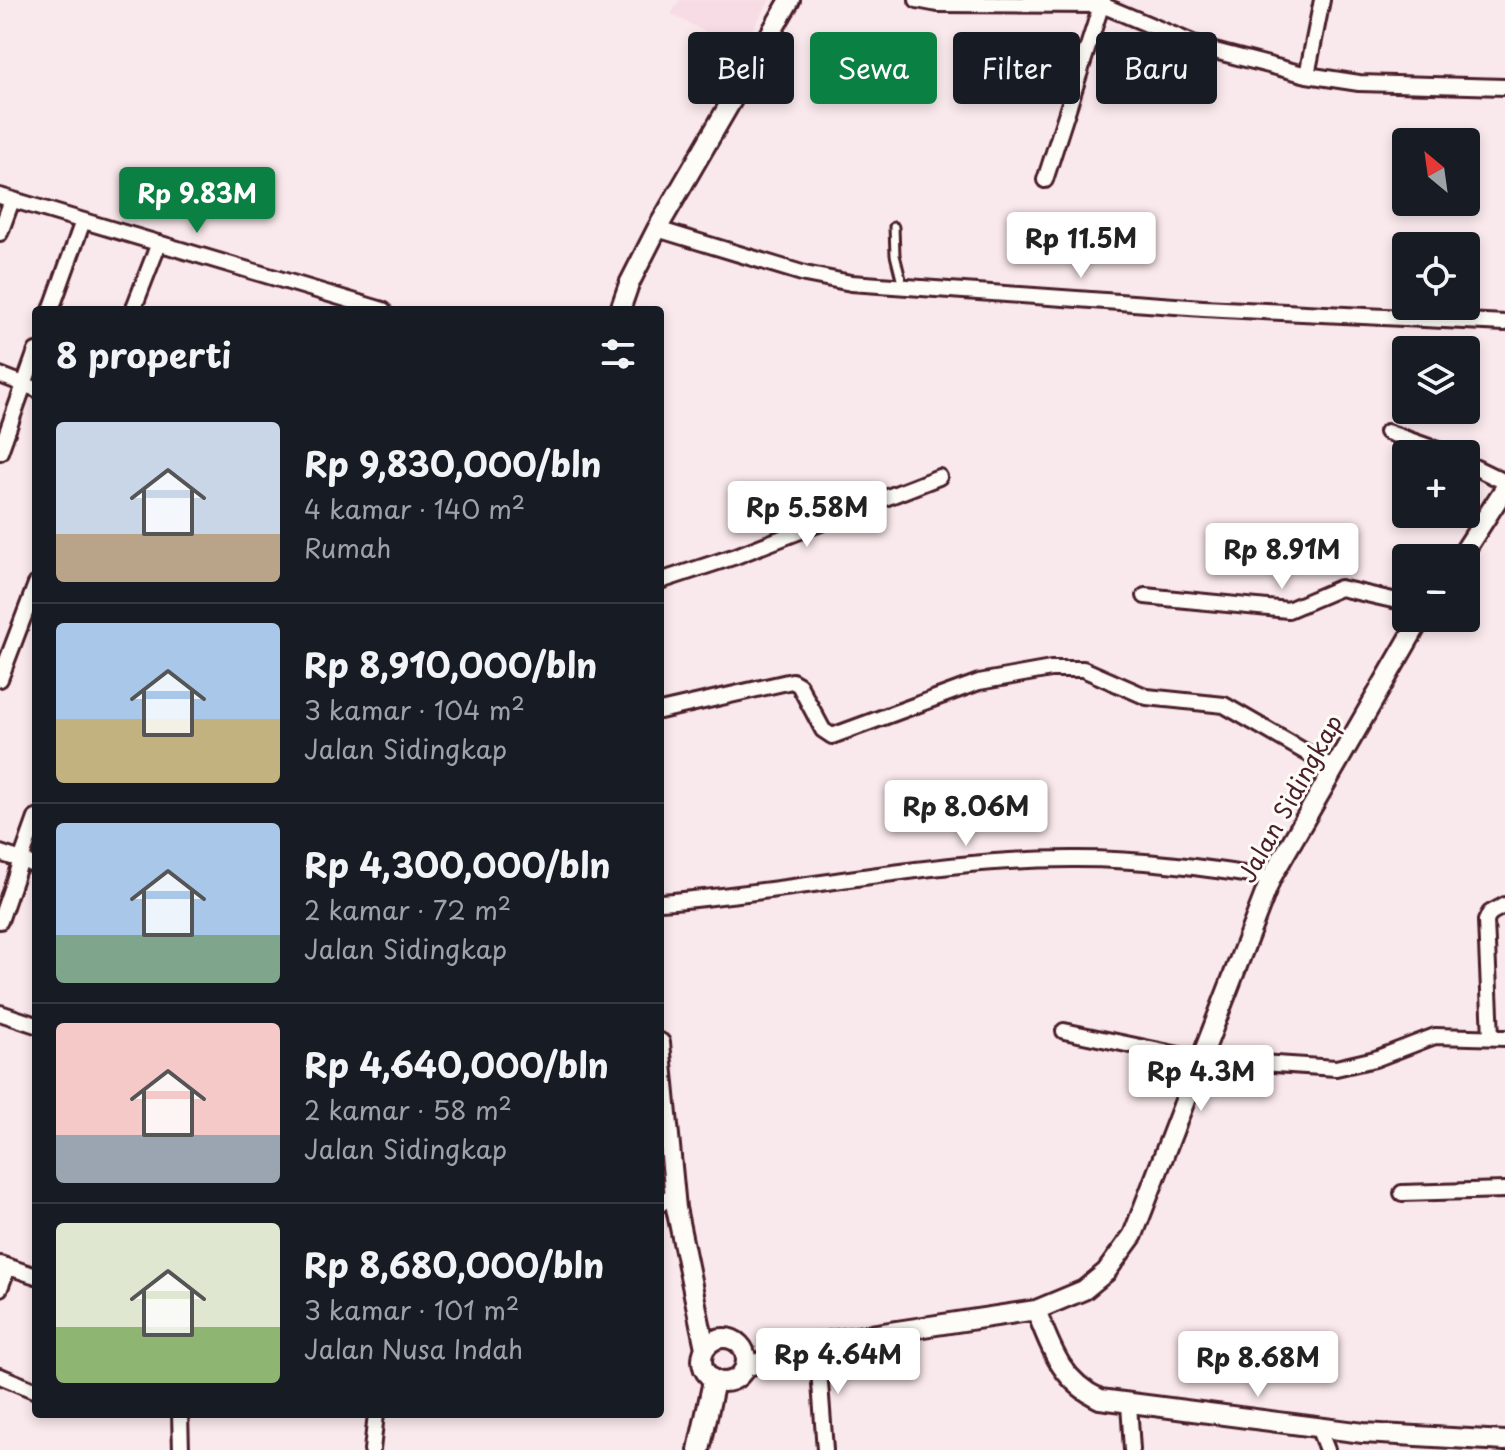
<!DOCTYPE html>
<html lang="id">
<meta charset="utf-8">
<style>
body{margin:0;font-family:"Playpen Sans",sans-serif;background:#242831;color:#f1f3f6;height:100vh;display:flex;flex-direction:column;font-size:30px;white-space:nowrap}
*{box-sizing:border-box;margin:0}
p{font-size:26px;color:#9ea1a6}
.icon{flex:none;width:44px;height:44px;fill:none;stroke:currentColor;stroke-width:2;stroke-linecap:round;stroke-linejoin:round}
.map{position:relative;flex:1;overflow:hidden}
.drawer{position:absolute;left:32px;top:306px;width:632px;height:1112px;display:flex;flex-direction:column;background:#171b24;border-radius:8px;box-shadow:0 4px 12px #0003}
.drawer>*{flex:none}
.top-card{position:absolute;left:688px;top:32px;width:696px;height:72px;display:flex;gap:16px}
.needle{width:52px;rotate:331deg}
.fabs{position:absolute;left:1392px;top:128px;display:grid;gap:16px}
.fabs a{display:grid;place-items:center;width:88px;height:88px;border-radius:8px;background:#171b24;box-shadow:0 4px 12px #0003;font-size:40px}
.price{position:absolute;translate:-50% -68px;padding:0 18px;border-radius:8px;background:#fff;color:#222;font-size:26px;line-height:52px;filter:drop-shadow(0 2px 4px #0008)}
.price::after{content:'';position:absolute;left:50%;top:48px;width:24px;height:18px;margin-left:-12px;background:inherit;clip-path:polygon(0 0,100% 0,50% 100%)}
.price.current{background:#0b8043;color:#fff}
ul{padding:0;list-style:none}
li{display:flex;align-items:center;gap:24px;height:200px;padding:0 24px}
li+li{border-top:2px solid #363941}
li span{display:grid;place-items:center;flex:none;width:224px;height:160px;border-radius:8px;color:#555}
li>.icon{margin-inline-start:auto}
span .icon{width:96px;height:96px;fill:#fffc;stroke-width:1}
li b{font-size:34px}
h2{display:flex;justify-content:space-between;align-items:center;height:96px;padding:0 24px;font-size:34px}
.chip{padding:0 28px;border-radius:8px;background:#171b24;box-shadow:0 4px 12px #0003;font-size:28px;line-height:72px}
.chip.current{background:#0b8043;color:#fff}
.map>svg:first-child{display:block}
</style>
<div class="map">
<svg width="1505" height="1450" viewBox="0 0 1505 1450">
<rect width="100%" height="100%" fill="#fae9ec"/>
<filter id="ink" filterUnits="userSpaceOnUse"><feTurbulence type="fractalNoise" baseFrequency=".0125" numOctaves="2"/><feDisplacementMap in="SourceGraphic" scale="16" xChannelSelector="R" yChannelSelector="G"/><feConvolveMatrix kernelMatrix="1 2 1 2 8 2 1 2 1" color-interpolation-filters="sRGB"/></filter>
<g filter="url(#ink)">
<path fill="#f8dce5" d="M679,0H770L740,50L671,14Z"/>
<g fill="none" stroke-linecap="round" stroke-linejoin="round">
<defs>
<path id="service" d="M894,227L895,255L903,287"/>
<path id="minor" d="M917,0L938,4L1102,5L1207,49L1307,75L1359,83L1505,87
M1307,75L1322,0
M1045,180L1103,0
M0,196L383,310
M657,229L805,274L851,283L1203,308L1505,323
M0,233L12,200
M51,310L83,221
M133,310L159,243
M0,375L36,389
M1387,432L1449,454
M0,452L36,351
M1466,463L1505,482
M660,581L736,556L939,477
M1145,596L1288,610L1340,588L1406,603
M0,679L36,584
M660,711L792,681L799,685L823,730L832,736L979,682L1051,669H1083L1147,697L1224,705L1335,769
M0,853L21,860L36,818
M660,902C799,892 937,858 1077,859C1143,859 1206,868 1271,878
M0,921L21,860L36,866
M0,1013L36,1025
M1064,1031L1198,1059L1336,1068L1375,1059L1435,1036L1505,1038
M1491,1037L1486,921L1490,913L1505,905
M1402,1193L1505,1190
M660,1204L675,1193
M0,1264L36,1276
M0,1288L8,1267
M817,1343L825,1450
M0,1376L36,1391
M1129,1404L1132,1450
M180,1414L181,1450
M1318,1427L1327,1450
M372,1450L376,1414"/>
<path id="tertiary" d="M620,310L629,284L657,229L790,0
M1460,558L1505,488
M660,1043L676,1208L705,1348
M1036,1310C1051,1348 1061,1381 1100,1399L1363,1433L1505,1441
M702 1360a22 22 0 1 1 44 0a22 22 0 1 1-44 0Z
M746,1367L817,1343L1036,1310L1084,1290L1106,1272L1133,1235L1271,878L1421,618"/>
<path id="secondary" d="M699,1450L714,1381"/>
</defs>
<use href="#service" stroke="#4a1f2b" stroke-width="13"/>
<use href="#minor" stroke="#4a1f2b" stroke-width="20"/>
<use href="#tertiary" stroke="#4a1f2b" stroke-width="24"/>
<use href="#secondary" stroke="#4a1f2b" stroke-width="26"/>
<use href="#service" stroke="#fdfcf7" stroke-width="7"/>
<use href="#minor" stroke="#fdfcf7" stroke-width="14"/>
<use href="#tertiary" stroke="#fdfcf7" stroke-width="18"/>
<use href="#secondary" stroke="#fdfcf7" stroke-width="20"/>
</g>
</g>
<g text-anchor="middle" stroke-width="6" stroke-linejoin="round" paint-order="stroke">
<g font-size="24" fill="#4a1f2b" stroke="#fdfcf7">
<text transform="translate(1291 799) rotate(-61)" y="8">Jalan Sidingkap</text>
</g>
</g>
</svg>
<div class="fabs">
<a><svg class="needle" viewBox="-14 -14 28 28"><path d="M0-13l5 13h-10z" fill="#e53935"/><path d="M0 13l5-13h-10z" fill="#9ea1a6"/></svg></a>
<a><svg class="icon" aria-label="locate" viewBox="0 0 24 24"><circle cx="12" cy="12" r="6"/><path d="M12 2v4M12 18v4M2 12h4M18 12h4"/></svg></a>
<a><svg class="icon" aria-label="layers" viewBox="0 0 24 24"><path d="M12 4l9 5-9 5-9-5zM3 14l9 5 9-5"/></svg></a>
<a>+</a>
<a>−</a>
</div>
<b class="price current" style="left:197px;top:235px">Rp 9.83M</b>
<b class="price" style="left:1081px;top:280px">Rp 11.5M</b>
<b class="price" style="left:807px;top:549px">Rp 5.58M</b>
<b class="price" style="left:1282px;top:591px">Rp 8.91M</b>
<b class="price" style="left:966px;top:848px">Rp 8.06M</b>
<b class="price" style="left:1201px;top:1113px">Rp 4.3M</b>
<b class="price" style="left:838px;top:1396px">Rp 4.64M</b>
<b class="price" style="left:1258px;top:1399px">Rp 8.68M</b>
<div class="top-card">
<a class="chip">Beli</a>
<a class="chip current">Sewa</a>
<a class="chip">Filter</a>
<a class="chip">Baru</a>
</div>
<section class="drawer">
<h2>8 properti<svg class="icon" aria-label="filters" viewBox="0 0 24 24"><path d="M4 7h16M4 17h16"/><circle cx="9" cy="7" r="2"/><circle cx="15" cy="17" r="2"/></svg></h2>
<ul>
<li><span style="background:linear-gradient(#c9d6e8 70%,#b9a48a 0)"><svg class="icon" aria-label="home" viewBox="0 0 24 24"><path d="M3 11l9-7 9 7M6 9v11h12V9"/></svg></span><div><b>Rp 9,830,000/bln</b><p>4 kamar · 140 m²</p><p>Rumah</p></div></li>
<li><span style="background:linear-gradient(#a9c7e8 60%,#c2b280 0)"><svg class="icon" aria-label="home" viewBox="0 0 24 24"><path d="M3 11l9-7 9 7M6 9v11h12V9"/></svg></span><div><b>Rp 8,910,000/bln</b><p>3 kamar · 104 m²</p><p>Jalan Sidingkap</p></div></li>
<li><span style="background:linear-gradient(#a9c7e8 70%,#7fa58c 0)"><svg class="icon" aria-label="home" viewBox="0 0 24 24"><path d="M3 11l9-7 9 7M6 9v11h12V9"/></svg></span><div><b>Rp 4,300,000/bln</b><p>2 kamar · 72 m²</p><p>Jalan Sidingkap</p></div></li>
<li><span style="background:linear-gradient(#f6c9c9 70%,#9aa5b1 0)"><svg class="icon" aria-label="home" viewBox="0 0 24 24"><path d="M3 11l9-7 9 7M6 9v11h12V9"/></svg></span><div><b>Rp 4,640,000/bln</b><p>2 kamar · 58 m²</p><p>Jalan Sidingkap</p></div></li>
<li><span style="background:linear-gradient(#dfe7d0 65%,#8fb573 0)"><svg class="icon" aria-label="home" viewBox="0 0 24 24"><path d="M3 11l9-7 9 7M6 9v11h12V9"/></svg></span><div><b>Rp 8,680,000/bln</b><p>3 kamar · 101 m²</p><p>Jalan Nusa Indah</p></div></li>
</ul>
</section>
</div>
